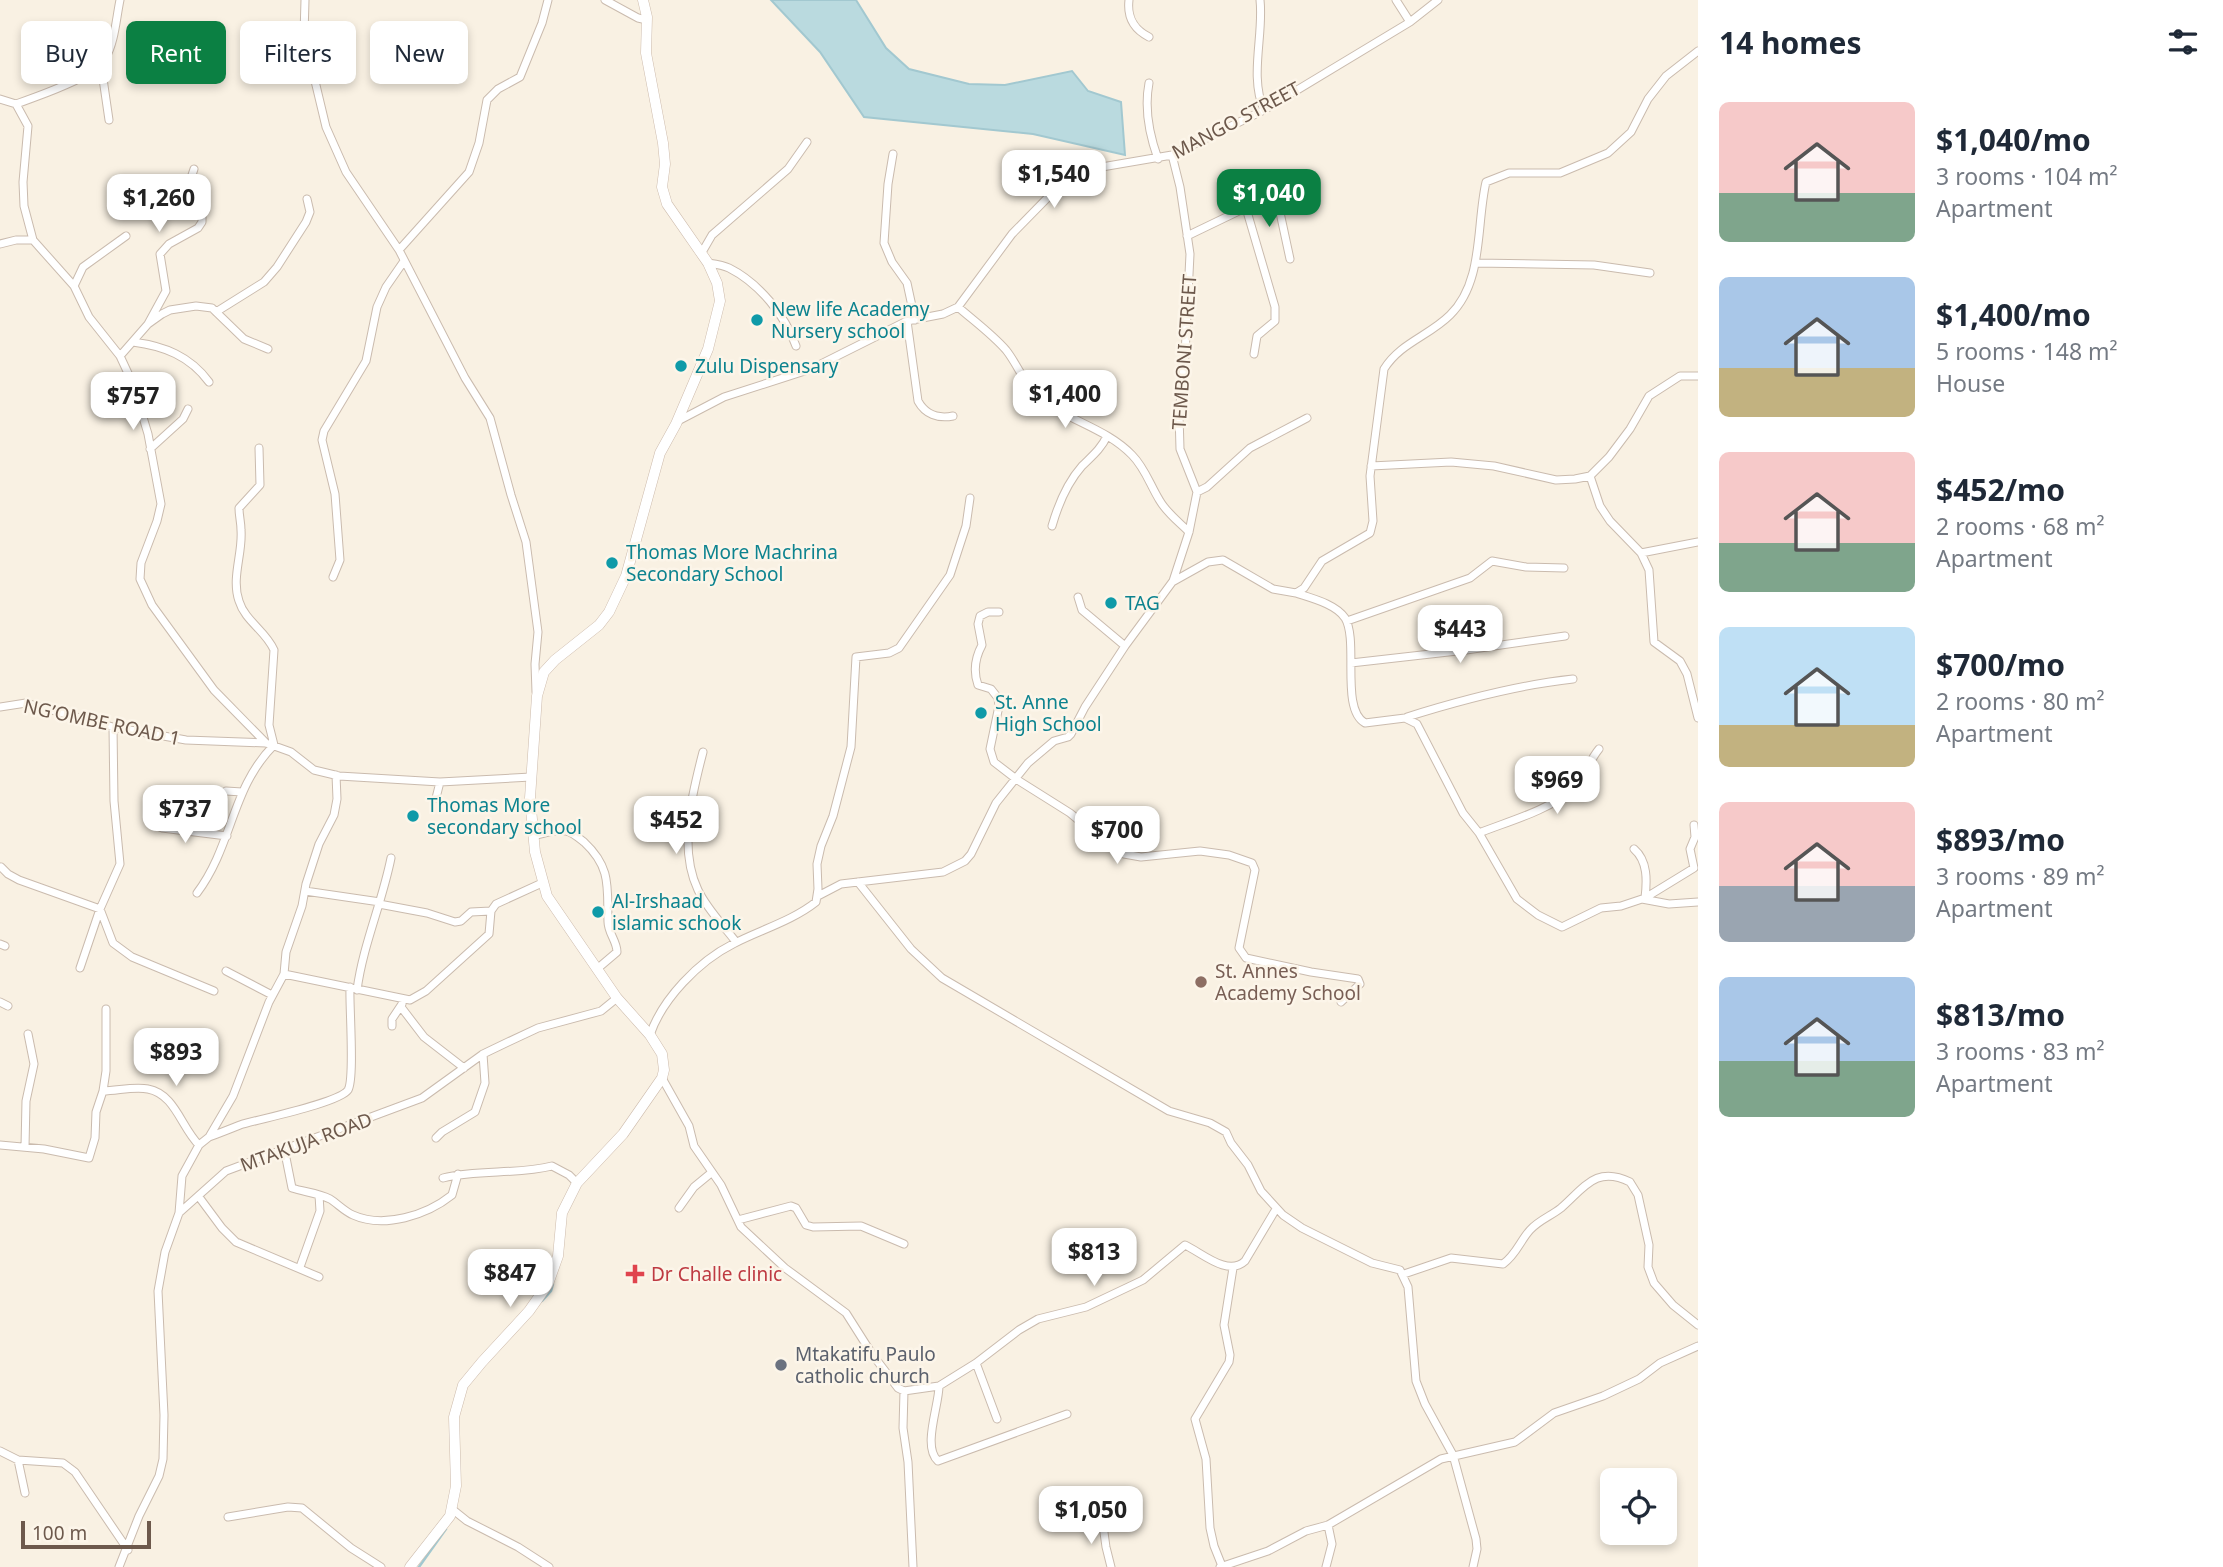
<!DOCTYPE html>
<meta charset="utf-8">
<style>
body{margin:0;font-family:"Noto Sans",sans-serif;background:#f6f6f7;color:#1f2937;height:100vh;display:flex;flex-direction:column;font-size:26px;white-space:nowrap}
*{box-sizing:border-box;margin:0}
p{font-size:23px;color:#747a83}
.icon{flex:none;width:38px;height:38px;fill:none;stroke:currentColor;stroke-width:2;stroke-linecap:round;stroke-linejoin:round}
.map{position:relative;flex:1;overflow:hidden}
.panel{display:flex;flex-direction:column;background:#fff;width:525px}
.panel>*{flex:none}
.guide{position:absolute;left:21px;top:21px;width:665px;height:63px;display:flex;gap:14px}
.fabs{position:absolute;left:1600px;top:1468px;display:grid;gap:14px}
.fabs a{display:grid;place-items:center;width:77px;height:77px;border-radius:10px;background:#fff;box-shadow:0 4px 10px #0003;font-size:35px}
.scale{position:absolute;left:21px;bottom:18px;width:130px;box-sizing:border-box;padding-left:7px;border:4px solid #6d594c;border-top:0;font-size:19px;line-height:24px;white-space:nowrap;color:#6d594c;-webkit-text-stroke:5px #fcf5e9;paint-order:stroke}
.price{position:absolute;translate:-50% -60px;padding:0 16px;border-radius:14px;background:#fff;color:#222;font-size:23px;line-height:46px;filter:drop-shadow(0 2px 4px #0008)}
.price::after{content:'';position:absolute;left:50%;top:42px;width:21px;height:16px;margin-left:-10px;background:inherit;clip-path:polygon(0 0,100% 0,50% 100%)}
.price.on{background:#0b8043;color:#fff}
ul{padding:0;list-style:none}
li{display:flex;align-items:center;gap:21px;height:175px;padding:0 21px}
li span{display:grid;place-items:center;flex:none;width:196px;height:140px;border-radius:10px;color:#555}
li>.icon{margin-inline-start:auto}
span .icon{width:84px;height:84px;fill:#fffc;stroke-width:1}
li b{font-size:30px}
h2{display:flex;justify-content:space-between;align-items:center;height:84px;padding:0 21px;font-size:30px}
.tag{padding:0 24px;border-radius:10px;background:#fff;box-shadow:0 4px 10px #0003;font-size:24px;line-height:63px}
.tag.on{background:#0b8043;color:#fff}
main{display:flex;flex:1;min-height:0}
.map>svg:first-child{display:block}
</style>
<main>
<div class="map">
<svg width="1698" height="1567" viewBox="0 0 1698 1567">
<rect width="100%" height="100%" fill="#f9f1e3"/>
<path fill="#badadf" stroke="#a2c8d0" stroke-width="2" d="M771,0H856L886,48L909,69L969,84L1005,85L1072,71L1088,91L1121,102L1125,155L1033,134L864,117L820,52Z"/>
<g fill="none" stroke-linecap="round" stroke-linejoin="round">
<path stroke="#a2c8d0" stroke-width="2.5" d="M542,1301L551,1291L553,1284
M419,1567L446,1529"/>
<defs>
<path id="street" d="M305,0L304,35L326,127L346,172L399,250L465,378L490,418L511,495L526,542L538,632L535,664L536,692
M605,0L638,18L647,20
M1129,0C1127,17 1133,29 1149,37
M1260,0C1264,35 1249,76 1264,110
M1396,0L1410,22
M50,30L83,54L93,70
M101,65L109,120
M1149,83C1144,109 1149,134 1158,159
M0,99L16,104L28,126L23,182L24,206L33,240L74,286L89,317L120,356L133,384L148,434L161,504L157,521L141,563L140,579L152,605L214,690L266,743
M16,104C36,97 95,77 105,59C115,42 116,19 120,0
M893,154L888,184L884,243L892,262L907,283L915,320
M1276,194L1290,259
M1246,208L1275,307V321L1257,336L1254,354
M1187,236L1270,196L1282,192L1290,193
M0,244L16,240H33
M399,250L469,172L479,143L487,100L498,89L520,77L542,23L548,0
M701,254L712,235L788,169L807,142
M708,263C715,264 723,265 729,268C759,283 785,315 796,346
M1475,263L1594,265L1650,273
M74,286L83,267L126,236
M958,307C974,321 992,334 1006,350C1018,365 1025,386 1040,398C1068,421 1106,428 1132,455C1145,468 1150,485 1160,501C1167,513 1179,522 1189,532
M216,312L264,282L277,267L306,222L310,212L307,199
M907,321L918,401C925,414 938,419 953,416
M148,324L166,291L160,254L169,244L198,228L202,222V216L187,190L194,169
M133,342C164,346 190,356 209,382
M120,356L148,324L162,314L170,310L196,306L212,308L244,339L268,349
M678,421L724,397L811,369L907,321L943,314L958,307L1012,234L1060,185L1096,168L1172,155L1264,110L1410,22L1438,0
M150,449L183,419L188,409
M1371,466L1451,462L1494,466L1556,480L1575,479L1590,476L1609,457L1630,429L1649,396L1680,376H1698
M1590,476L1600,506L1610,521L1641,553L1649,570L1654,642L1680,661L1687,674L1698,718
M1197,492L1207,487L1250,448L1307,418
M1052,526C1058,505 1067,483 1082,466C1092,456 1101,449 1107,436
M1641,553L1698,542
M333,577L340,560L335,494L322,440L324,431L366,361L377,307L386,287L404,261
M1174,581L1208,562L1223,560L1273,589L1296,593L1304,588L1322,561L1370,533L1373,521L1370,476L1384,369C1400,343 1429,336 1450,315C1484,282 1476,225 1486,182L1509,173H1560L1608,153L1631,132L1648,99L1666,76L1698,51
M1296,593C1311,598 1336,604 1345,618C1359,641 1340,709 1365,723L1405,718L1417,724L1463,813L1479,833L1517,899L1538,915L1562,927L1601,908L1621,906L1642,899L1669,904L1698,902
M1078,597L1082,610L1125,646
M999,612H988L980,616L978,624L982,645C975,658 973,671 978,685L991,689L998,698L999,706L990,749L994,762L1016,779L1070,813L1112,848L1124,854L1141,857L1200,851L1229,855L1252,863L1255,870L1239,948L1246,958L1311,972L1358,979L1360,984L1341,1002
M1347,621L1470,578L1492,561L1526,567L1564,568
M1351,663L1466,650L1565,636
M0,707L26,703L113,727L186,740L266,743L291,752L314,770L339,776L440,782L531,777
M1407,717C1461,700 1517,685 1573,679
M703,752C692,794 678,848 698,890C707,909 723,925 736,942
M1539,776L1557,799
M226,791L242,792
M436,798L440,782
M153,824L162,828L227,836
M1479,833C1509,821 1547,811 1572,790C1583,780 1589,761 1599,749
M533,836C543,834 556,829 566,831C572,832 579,838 584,842C612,868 607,888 608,922C608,933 617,941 617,952L597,969
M1634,849C1648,861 1647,881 1645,898
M1,867L8,874L19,880L100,909L113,943L132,957L214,991
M858,882L911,949L942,978L1169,1111L1210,1123L1226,1132L1231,1143L1248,1165L1261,1191L1283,1215L1302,1228L1372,1263L1400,1270L1408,1287L1416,1381L1425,1404L1453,1455L1476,1539L1477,1549L1473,1567
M305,891L380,902
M197,893C233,845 231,788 274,745L269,725L274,650C266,631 245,621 239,601C231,578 243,553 241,530C241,522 239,516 239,508L260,485L259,448
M818,896L841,884L943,872L965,861L971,854L996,803L1028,763L1054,741L1068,737L1071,734L1085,707L1125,646L1173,581L1189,532L1197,492L1180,449L1179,414L1185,355L1190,254L1180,187L1172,155
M1645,898L1694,868L1690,849L1695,837L1694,825
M379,904L427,913L455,922L461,921L471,912L491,911
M0,944L5,946
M80,968L100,909L120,864L114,801L113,727
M226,971L272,995
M284,974L410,1000L426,991L489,934L491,911L496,904L542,883
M357,990C363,945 382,903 391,858
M0,1002L8,1006
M401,1007L424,1037L464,1068
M392,1026V1019L402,1004
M650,1035C662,999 699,961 733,944C760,930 792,921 816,902L818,889L817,864L821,846L833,816L851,747L856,657L889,653L899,648L950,575L966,526L970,498
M662,1078L689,1126L694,1146L721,1185L741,1227L785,1268L846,1313L872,1354L898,1388L904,1391L939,1386L976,1363
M103,1091C117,1091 134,1086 148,1089C175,1094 181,1127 199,1145
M209,1137C220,1133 230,1129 240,1125C259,1119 339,1103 348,1090C355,1079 349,1005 350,987
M436,1138L442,1132L475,1112L485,1083L483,1054
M0,1145L44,1149L89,1158L95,1138L96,1112L103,1091L106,1071V1009
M25,1147L26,1101L34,1064L28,1034
M284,1148L292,1188C304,1192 318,1193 330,1199C338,1204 344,1211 353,1215C384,1229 427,1215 452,1195L458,1174
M443,1178C479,1169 516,1175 552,1166L569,1175L577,1183
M199,1197L222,1228L236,1242L319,1277
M679,1208L694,1187L711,1173
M179,1213L182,1176L199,1145L209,1137L233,1096L269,1002L284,974L286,952L302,906L306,884L319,844L334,815L337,799L336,775
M738,1220L791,1206L796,1208L806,1225L813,1227L861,1226L904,1244
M300,1267L320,1211L319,1195
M1404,1274L1451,1258L1503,1264C1516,1255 1520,1241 1530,1230C1539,1220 1551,1216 1561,1208C1584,1188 1596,1165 1630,1182L1638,1195L1649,1245L1648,1267L1654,1283L1673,1305L1698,1325
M939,1386C939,1406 922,1447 938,1461L1067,1414
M904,1391L903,1428L908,1462L913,1567
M997,1419L976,1363L1019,1330L1038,1319L1086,1307L1143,1280L1185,1245C1202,1253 1228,1277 1245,1261L1276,1209
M0,1451L18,1460L63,1463L75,1472L128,1550
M18,1460L25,1493
M452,1509L467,1521L518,1547L549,1567
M228,1517L288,1507L302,1508L351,1548L381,1567
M1102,1518L1106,1547L1111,1567
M1222,1566L1214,1546L1210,1528L1206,1459L1195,1419L1229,1362L1230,1355L1224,1325L1233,1268
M119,1567L139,1516L159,1476L163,1459L164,1415L158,1291L165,1252L179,1213L226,1171L422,1098L483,1054L508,1042L538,1028L601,1011L617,998
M1220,1567L1268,1551L1306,1531L1328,1525L1441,1459L1515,1442L1554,1413L1603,1396L1639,1379L1660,1363L1698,1346
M1326,1567L1332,1544L1328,1525"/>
<path id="secondary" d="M410,1567L450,1516L456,1486L454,1417L463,1385L482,1362L529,1311L548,1284L558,1256L562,1213L577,1183L623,1134L662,1078L664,1070L662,1054L650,1035L617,998L547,896L535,852L530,798L537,696L544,672L555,660L599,625L609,612L626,576L660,453L676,424L708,349L720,301L717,283L708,263L667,204L662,187L665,164L663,143L646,53L647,17L643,0"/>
</defs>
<use href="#street" stroke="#cabbae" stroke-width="9"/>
<use href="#secondary" stroke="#cdbbac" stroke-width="11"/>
<use href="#street" stroke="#fff" stroke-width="7"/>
<use href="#secondary" stroke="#fff" stroke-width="10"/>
</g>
<g fill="#0f9aa8" stroke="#fcf5e9" stroke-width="2.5">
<circle cx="757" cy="320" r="7"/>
<circle cx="681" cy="366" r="7"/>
<circle cx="612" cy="563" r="7"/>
<circle cx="1111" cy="603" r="7"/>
<circle cx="981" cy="713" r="7"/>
<circle cx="413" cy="816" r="7"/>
<circle cx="598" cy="912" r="7"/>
</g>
<circle fill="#8d6e63" stroke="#fcf5e9" stroke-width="2.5" cx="1201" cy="982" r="7"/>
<path fill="#e0444e" stroke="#fcf5e9" stroke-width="2.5" d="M631.5 1263.5h7v7h7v7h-7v7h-7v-7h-7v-7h7z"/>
<circle fill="#6b7280" stroke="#fcf5e9" stroke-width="2.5" cx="781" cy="1365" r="7"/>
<g text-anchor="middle" stroke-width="5" stroke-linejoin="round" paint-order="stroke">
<g font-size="19" fill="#6d594c" stroke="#fcf5e9">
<text transform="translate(1236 120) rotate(-28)" y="7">MANGO STREET</text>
<text transform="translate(1184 352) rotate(-86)" y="7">TEMBONI STREET</text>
<text transform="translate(102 722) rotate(12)" y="7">NG’OMBE ROAD 1</text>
<text transform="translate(306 1142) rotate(-20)" y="7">MTAKUJA ROAD</text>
</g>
<g font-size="19" fill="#0d838f" stroke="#fcf5e9" text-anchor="start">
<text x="771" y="316">New life Academy<tspan x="771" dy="22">Nursery school</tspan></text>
<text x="695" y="373">Zulu Dispensary</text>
<text x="626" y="559">Thomas More Machrina<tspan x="626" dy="22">Secondary School</tspan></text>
<text x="1125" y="610">TAG</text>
<text x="995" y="709">St. Anne<tspan x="995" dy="22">High School</tspan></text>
<text x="427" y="812">Thomas More<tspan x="427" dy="22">secondary school</tspan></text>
<text x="612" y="908">Al-Irshaad<tspan x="612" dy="22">islamic schook</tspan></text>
</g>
<g font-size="19" fill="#785e54" stroke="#fcf5e9" text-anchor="start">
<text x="1215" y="978">St. Annes<tspan x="1215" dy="22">Academy School</tspan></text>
</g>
<g font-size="19" fill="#be3a42" stroke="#fcf5e9" text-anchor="start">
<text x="651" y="1281">Dr Challe clinic</text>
</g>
<g font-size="19" fill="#5b616d" stroke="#fcf5e9" text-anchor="start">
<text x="795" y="1361">Mtakatifu Paulo<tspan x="795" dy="22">catholic church</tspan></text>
</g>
</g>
</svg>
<div class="fabs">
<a><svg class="icon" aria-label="locate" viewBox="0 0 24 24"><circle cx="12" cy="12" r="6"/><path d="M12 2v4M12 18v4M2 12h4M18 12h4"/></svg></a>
</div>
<div class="scale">100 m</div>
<b class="price" style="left:1054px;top:210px">$1,540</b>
<b class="price on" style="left:1269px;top:229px">$1,040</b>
<b class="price" style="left:159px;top:234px">$1,260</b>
<b class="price" style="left:1065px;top:430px">$1,400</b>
<b class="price" style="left:133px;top:432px">$757</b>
<b class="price" style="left:1460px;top:665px">$443</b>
<b class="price" style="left:1557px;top:816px">$969</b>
<b class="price" style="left:185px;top:845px">$737</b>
<b class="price" style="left:676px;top:856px">$452</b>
<b class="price" style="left:1117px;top:866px">$700</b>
<b class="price" style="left:176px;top:1088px">$893</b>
<b class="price" style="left:1094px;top:1288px">$813</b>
<b class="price" style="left:510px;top:1309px">$847</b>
<b class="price" style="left:1091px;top:1546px">$1,050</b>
<div class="guide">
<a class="tag">Buy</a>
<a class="tag on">Rent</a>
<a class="tag">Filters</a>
<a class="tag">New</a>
</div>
</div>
<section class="panel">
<h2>14 homes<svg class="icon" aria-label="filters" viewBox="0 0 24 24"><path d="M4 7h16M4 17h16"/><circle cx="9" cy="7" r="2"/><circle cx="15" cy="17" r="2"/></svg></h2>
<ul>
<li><span style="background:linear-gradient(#f6c9c9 65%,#7fa58c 0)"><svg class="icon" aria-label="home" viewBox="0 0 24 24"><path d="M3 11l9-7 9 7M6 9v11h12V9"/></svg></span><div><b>$1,040/mo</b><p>3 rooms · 104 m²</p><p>Apartment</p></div></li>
<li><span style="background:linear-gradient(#a9c7e8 65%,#c2b280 0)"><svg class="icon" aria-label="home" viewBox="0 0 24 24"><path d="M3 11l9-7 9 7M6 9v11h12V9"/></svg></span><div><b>$1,400/mo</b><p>5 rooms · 148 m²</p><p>House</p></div></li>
<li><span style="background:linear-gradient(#f6c9c9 65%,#7fa58c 0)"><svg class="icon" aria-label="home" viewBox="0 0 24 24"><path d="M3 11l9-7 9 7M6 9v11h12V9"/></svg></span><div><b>$452/mo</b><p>2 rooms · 68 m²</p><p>Apartment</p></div></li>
<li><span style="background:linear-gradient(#bfe0f5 70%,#c2b280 0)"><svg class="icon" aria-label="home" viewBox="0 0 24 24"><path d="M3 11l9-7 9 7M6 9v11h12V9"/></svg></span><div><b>$700/mo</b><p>2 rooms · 80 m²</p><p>Apartment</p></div></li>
<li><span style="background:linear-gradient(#f6c9c9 60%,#9aa5b1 0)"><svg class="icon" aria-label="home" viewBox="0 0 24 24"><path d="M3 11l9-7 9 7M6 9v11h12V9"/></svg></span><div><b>$893/mo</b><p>3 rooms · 89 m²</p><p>Apartment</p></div></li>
<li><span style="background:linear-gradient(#a9c7e8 60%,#7fa58c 0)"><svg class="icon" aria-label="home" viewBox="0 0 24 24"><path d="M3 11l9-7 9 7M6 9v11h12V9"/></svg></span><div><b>$813/mo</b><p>3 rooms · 83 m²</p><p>Apartment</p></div></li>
</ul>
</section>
</main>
